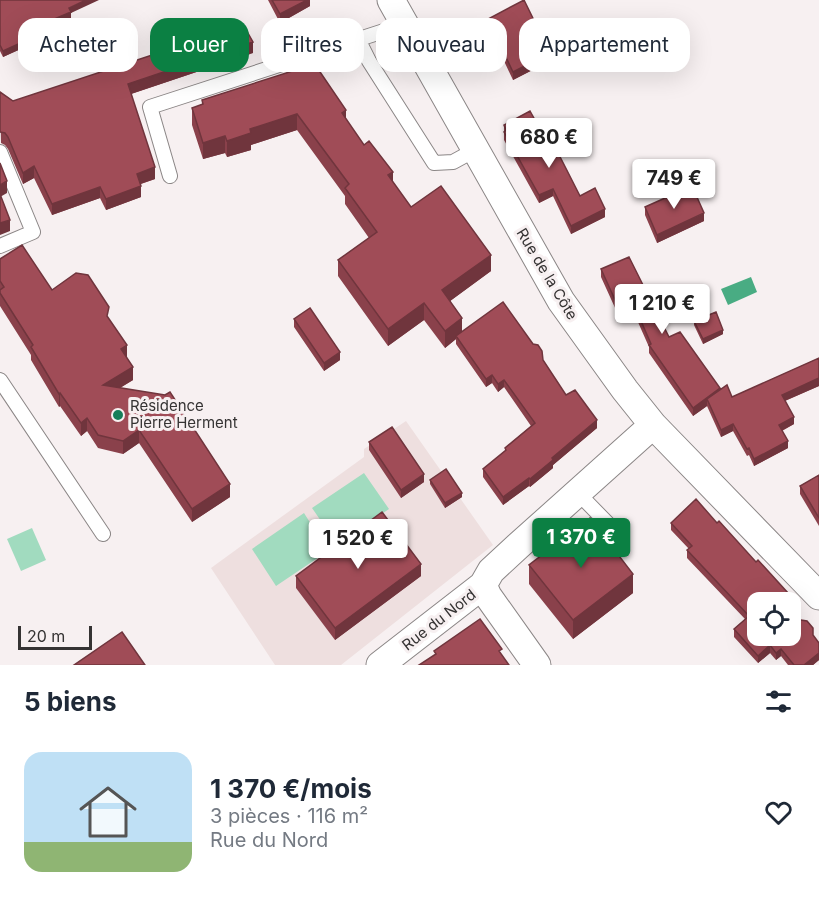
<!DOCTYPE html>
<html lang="fr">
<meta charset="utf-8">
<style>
body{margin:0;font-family:Inter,sans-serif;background:#f6f6f7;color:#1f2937;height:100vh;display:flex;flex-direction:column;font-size:22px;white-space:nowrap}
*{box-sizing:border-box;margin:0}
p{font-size:20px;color:#747a83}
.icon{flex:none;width:33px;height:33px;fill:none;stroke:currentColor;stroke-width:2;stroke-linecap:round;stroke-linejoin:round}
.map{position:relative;height:665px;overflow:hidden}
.sheet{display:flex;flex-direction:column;background:#fff;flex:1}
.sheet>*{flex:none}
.banner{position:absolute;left:18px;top:18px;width:783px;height:54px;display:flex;gap:12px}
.fabs{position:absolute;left:747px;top:592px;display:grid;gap:12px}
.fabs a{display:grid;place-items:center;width:54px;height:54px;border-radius:12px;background:#fff;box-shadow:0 6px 24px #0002;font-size:30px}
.scale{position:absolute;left:18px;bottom:15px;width:74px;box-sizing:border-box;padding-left:6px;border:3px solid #353333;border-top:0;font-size:16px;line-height:21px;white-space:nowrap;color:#353333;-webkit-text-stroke:4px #f7f0f1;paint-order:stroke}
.price{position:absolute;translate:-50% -51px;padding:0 14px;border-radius:6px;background:#fff;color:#222;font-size:20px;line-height:39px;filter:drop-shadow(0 2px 3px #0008)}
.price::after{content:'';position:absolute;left:50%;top:36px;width:18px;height:14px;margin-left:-9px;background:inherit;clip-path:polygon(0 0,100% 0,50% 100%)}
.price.selected{background:#0b8043;color:#fff}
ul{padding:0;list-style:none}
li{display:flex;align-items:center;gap:18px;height:150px;padding:0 24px}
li+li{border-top:2px solid #e0e1e3}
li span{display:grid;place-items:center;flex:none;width:168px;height:120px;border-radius:18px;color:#555}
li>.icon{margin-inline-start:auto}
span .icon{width:72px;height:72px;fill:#fffc;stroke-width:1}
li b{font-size:26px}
h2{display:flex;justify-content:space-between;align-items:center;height:72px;padding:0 24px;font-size:26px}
.pill{padding:0 21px;border-radius:18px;background:#fff;box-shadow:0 6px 24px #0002;font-size:21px;line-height:54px}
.pill.selected{background:#0b8043;color:#fff}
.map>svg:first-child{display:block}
</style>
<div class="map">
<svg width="819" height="665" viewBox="0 0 819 665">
<rect width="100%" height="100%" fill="#f7f0f1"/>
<path fill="#eedfdf" d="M406,421L493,545L341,665H275L211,568L364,457V449Z"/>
<path fill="#a1dbbf" d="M364,473L389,509L337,544L312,508Z
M304,513L328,551L276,586L252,549Z
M32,528L46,560L21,571L7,539Z"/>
<path fill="#49ac83" d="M751,277L757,292L728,305L721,289Z"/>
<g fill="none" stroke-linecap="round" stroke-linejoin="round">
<defs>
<path id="lane" d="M358,39L369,61L434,163L453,162L475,150
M0,152L33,232L0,246
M170,176L150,107L390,29L403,21
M0,380L103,534
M577,492L618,534"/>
<path id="street" d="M391,0L561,301L625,390L653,425L819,596
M483,585L488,596L537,665
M380,665L483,585L491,571L518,546L653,425"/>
</defs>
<use href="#lane" stroke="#8b8686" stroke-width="16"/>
<use href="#street" stroke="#8b8686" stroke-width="29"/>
<use href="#lane" stroke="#fff" stroke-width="14"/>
<use href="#street" stroke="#fff" stroke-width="27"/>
</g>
<path fill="#8a414b" d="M0,0L71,13V18L57,24L58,32L3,57L0,51Z
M268,0H310V6L280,23Z
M488,19L550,61L513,80L488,27Z
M253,53L131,94L155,179L141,184V197L106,210L100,198L52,215L34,178L23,184L8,149L5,145L1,143L0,92L13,101Z
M202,100L346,119L364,145L393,182L411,207L491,271L450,301L462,332L543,360L566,395L597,428L553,465V468L530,487L529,486L503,505L483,477V469L505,451V448L531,426L504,387L498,392L492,383L486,387L456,344V339L445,348L424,320L388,346L338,276V260L369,238L345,204V196L297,130L251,145V150L227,157L225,153L203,159L192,125V108L202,105Z
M504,125L549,145L580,196L605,217L571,234L553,196L539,203L504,140Z
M645,207L704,221L657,243L645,215Z
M629,257L669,337L720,388L732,397L819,358V386L785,401L794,424L782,431L788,448L754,466L749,455L747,456L733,431L721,437L707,406L693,416L649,353V347L630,304L616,310L601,277V269Z
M0,259L52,290L109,319L127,358L133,380L120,388L230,497L192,522L139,443L123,454L98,448L87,431L81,436L60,406L59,407L31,360V355L0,306Z
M294,319L340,360L324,371L294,327Z
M694,321L723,334L703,344L694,325Z
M369,442L424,482L401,498L369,450Z
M819,475V526L800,494V486Z
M430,480L462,497L445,508L430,484Z
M671,523L788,600L786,602L819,643V660L813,665H788L781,656L776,660L770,653L758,663L734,637V629L745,619L687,558V550L689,549L671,530Z
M529,565L633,593L573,639L529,584Z
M296,576H421L335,640L296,588Z"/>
<path fill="#70353d" d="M86,0H99L71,13V18L54,25V19L69,8Z
M307,0H310V6L280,23V14Z
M58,26V32L3,57V51Z
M253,42V53L128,95V84Z
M550,53V61L513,80V72Z
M346,110V126L342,113Z
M297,114V130L251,145V150L227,157V141L250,129Z
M225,136V153L203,159V143Z
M34,166V178L23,184V173Z
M155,167V179L137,185V174Z
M393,172V189L388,175Z
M7,181V193L0,197V185Z
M141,186V197L106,210V199Z
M100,187V198L52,215V204Z
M553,189V196L539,203V195Z
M605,209V217L571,234V226Z
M704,213V221L657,243V235Z
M10,220V231L0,235V223Z
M491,255V271L442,307V290Z
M630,296V304L616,310V302Z
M424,303V320L388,346V329Z
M462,318V335L456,336V339L445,348V331Z
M723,330V334L703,344V339Z
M127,345V358L121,349Z
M340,352V360L324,371V363Z
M133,367V380L103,398V385Z
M492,375V383L486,387V379Z
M819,378V386L782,402V395Z
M504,380V387L498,392V384Z
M720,388L707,399V406L693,416V408Z
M60,393V406L59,407V394Z
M794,417V424L779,432V425Z
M87,418V431L81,436V423Z
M597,420V428L553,465V468L530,487V479L552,458Z
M733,424V431L721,437V430Z
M139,430V443L123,454V441Z
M788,441V448L754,466V459Z
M424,474V482L401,498V490Z
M529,478V486L503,505V497Z
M230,484V497L192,522V509Z
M462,493V497L445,508V503Z
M421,564V576L335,640V628Z
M633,574V593L573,639V620Z
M788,593V600L785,603L783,597Z
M770,645V653L758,663V656Z
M781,649V656L776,660V653Z
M819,653V660L813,665H804Z"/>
<path fill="#a04c57" stroke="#70353d" stroke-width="1.5" d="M0,0H86L69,8L71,12L54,19L58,26L3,51L0,45Z
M272,0H307L280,14Z
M524,0L550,53L513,72L488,19Z
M244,26L253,42L128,84L155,167L137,174L141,186L106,199L100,187L52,204L34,166L23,173L8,137L5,133L0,132V92L13,101L231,29Z
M308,66L318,69L346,110L342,113L364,145L369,141L393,172L388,175L411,207L441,186L491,255L442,290L462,318L445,331L424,303L388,329L338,260L377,232L345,188L349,184L297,114L250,129L251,133L227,141L225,136L203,143L192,108L203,104L202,100Z
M530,111L549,145L553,143L580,196L595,188L605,209L571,226L553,189L539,195L504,132L506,130L504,125Z
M0,163L7,181L0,185Z
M692,186L704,213L657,235L645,207Z
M0,194L10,220L0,223Z
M22,245L52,290L76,273L88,275L109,307L107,316L127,345L121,349L133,367L103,385L165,395L170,392L230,484L192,509L139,430L123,441L98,435L87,418L81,423L60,393L59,394L31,347L33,345L0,293V290L4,287L0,281V259Z
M629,257L669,337L680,332L720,388L693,408L649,345L651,344L630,296L616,302L601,269Z
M503,302L533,344L538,345L542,351L543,360L566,395L575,390L597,420L552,458L553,460L530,479L529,478L503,497L483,469L506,450L505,448L535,423L504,380L498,384L492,375L486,379L456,336Z
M310,308L340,352L324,363L294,319Z
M716,312L723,330L703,339L694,321Z
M819,358V378L782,395L794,417L779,425L788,441L754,459L749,448L747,449L733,424L721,430L707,399L727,385L732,397Z
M392,427L424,474L401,490L369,442Z
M446,469L462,493L445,503L430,480Z
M819,475V518L800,486Z
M696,499L717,523L719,521L756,562L758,560L788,593L783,597L787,603H758V636H790V607L801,620L807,621L813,628V635L819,643V653L804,665H794L781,649L776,653L770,645L758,656L734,629L749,616L687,550L692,546L671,523Z
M382,512L421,564L335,628L296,576Z
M590,518L633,574L573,620L529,565Z
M480,619L502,649L499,651L509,665H419L436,654L434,651Z
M122,632L145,665H74Z"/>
<circle fill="#167f5a" stroke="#f7f0f1" stroke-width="2" cx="118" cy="415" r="6"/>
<g text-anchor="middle" stroke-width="6" stroke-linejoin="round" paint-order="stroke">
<g font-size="15" fill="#353333" stroke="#f7f0f1">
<text transform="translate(547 274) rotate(59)" y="5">Rue de la Côte</text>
<text transform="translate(439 620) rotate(-38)" y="5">Rue du Nord</text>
</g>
<g font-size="15" fill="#353333" stroke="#f7f0f1" text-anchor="start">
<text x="130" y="411">Résidence<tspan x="130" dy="17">Pierre Herment</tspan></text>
</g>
</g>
</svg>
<div class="fabs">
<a><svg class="icon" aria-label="locate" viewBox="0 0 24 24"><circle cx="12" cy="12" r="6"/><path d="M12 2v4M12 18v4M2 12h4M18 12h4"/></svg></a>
</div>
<div class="scale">20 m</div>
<b class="price" style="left:549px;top:169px">680 €</b>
<b class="price" style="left:674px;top:210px">749 €</b>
<b class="price" style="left:662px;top:335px">1 210 €</b>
<b class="price selected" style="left:581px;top:569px">1 370 €</b>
<b class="price" style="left:358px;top:570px">1 520 €</b>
<div class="banner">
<a class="pill">Acheter</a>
<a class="pill selected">Louer</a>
<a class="pill">Filtres</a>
<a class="pill">Nouveau</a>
<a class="pill">Appartement</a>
</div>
</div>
<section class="sheet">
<h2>5 biens<svg class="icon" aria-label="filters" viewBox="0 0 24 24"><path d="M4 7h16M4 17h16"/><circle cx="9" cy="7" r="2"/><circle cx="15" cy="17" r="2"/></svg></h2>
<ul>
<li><span style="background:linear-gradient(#bfe0f5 75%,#8fb573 0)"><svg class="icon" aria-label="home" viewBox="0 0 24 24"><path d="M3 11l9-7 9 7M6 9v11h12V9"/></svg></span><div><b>1 370 €/mois</b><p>3 pièces · 116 m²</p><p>Rue du Nord</p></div><svg class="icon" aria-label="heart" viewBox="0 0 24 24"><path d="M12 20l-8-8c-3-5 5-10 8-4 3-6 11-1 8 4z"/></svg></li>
</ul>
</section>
